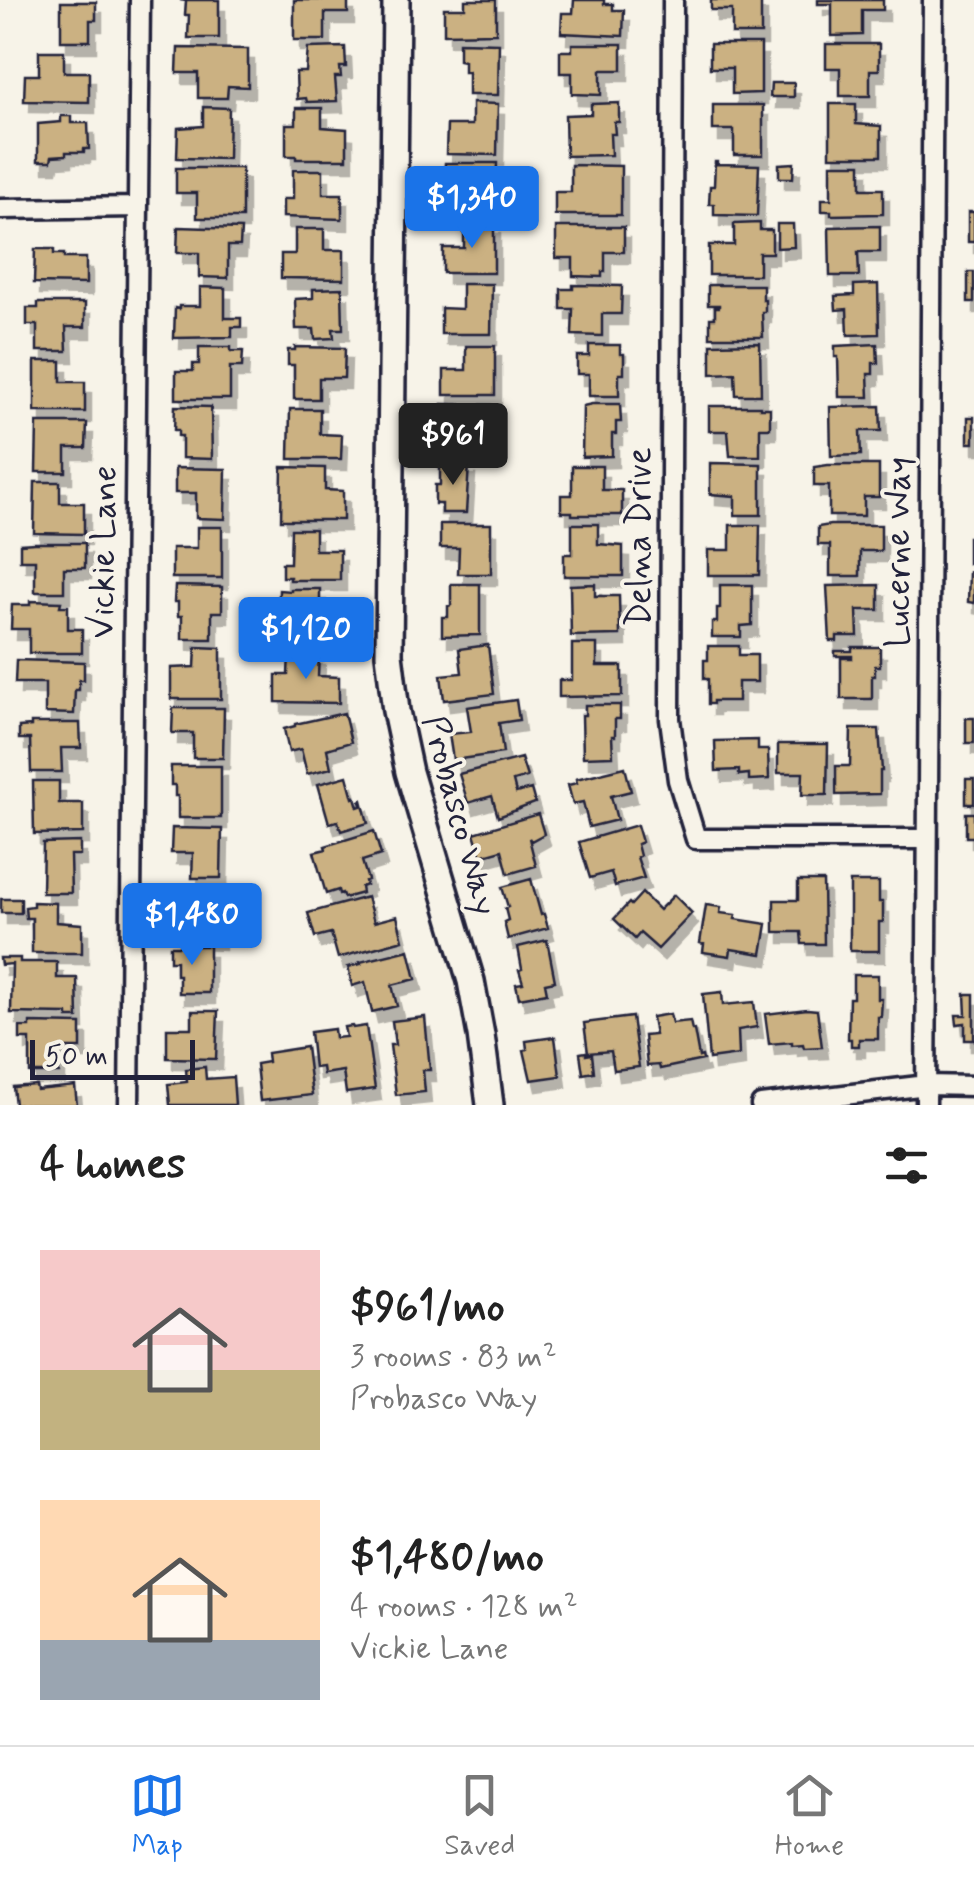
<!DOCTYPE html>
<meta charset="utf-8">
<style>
body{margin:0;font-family:Mynerve,sans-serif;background:#f2f2f2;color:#222;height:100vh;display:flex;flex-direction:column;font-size:38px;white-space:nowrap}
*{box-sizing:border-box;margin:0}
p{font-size:32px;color:#767676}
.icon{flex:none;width:55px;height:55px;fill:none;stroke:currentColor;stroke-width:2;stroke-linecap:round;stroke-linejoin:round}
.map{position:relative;height:1105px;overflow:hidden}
.side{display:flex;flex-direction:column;background:#fff;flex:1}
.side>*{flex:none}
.scale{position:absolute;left:30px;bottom:25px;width:165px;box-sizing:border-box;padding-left:10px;border:5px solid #22223b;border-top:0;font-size:28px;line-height:35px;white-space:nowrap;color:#22223b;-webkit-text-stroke:8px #f7f3e8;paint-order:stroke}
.price{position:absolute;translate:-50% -85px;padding:0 22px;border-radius:10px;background:#1a73e8;color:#fff;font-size:32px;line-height:65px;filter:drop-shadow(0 2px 5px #0008)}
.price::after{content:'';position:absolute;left:50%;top:60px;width:30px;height:22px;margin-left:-15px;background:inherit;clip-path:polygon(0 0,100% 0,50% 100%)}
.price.current{background:#222;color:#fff}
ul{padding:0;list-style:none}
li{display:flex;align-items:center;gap:30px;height:250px;padding:0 40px}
li span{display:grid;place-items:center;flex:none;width:280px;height:200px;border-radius:0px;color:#555}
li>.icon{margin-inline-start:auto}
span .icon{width:120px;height:120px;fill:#fffc;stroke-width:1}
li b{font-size:42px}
h2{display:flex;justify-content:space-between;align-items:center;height:120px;padding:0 40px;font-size:42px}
.menu{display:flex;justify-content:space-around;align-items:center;height:140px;border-top:2px solid #e0e0e0;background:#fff;font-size:28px;color:#767676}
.menu a{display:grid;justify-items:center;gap:5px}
.menu .current{color:#1a73e8}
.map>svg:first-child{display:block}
</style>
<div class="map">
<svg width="974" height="1105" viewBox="0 0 974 1105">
<defs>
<filter id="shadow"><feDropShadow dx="6" dy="11" stdDeviation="0" flood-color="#0004"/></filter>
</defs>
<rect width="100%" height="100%" fill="#f7f3e8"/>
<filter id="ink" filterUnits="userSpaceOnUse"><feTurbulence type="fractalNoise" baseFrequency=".01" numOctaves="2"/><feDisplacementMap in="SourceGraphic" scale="20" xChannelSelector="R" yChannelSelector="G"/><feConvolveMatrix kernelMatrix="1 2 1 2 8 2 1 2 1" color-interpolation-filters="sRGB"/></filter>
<g filter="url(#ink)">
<path fill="#cbb182" stroke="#22223b" stroke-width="2.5" filter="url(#shadow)" d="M180,0H219V38H188L189,15H185L186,1Z
M294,0H348V13H325V40H294Z
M465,0H496V33L444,34V8H465Z
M574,0H604V4H613V10H624L623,36L561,33L562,13H573Z
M711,0H761V34H732V10H711Z
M818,0H883V10H862V35L832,36V4H818Z
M61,2H96V20H90V41H61Z
M459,42L499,43L498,95H468V72H464V61L459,60Z
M572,44H622V70H601V95L572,94V73H560V51H572Z
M710,44H761V93L732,94V68H710Z
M826,44H879V70H870V96H840V68H826Z
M345,47L346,67H340L341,77H335L337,101L307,102L306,98L297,99L296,72H306L308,48Z
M178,48L248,49V87L228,86L227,98H198V73H177Z
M39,51H64V72H89V102L24,101L25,75H39Z
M771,83H794V97H770Z
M472,103L498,104L497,155L446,154L447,125H472Z
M619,103V122H614L615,134H610L611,155L566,156L565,115L591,114V104Z
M830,104H856V124L881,126V156H830Z
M713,105H763V155H734V130H713Z
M203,107L229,108L228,159L177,158L178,128L203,126Z
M296,108H322V127L347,129V159H296V156H286V124H296Z
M61,116H71V123H88L89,149H84V152H66V155L52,156L51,161H38V124L61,122Z
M715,161H717V164L759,165L757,216L714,215V204H709L710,186H714Z
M445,163H497L496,195H488L486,217H471V205H467V214L442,213Z
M794,163L793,178H779V164Z
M831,164H861V189H883V214L831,215V211H822V199H831Z
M571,165L621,166V215H555V192H571Z
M176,168H242V218H197V193H176Z
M293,170H323V194H342V219L283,217V199H293Z
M968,212H974V242H968Z
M464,223H494V273H443V248H464Z
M760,223V230H772V253H759V275H709V245H734V224Z
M777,224H793L794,247L777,248Z
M880,226V252H858L859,276H830L829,227Z
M178,227L241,229L240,246H228V278L199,277V253H177Z
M556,227H624V252H605V272H602V277L573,276V258H556Z
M295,229H324V250H344V279L281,278V254H295Z
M35,249H54V254H64V258H86V284L34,283Z
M968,272H974V302H968Z
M462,284H492L491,334H441V308L462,309Z
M878,284L879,334L848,335L847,309L836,310L835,296L854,295V285Z
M573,285L622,286L621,314H602V336L572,335L573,309H561V289H573Z
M708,285H763V300H765V312H762L763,337H710V318H715V307H719V305H708Z
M200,287L225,288V318H241V327H232V337L174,338L175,308L179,309V306H200Z
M342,288L343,329H333L334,338L315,339L314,329H296L295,299L313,298V289Z
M38,303H85V327H66L67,351H37V325H27V308H38Z
M760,343L761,395H736L735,373L711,374V344Z
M877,344L878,363H873V374H868L869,397H839L838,357H835V346Z
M589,345H620V354H624V374H619V396H589V374H577V356H589Z
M466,346H495V395H444V370H466Z
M199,347H231V351H243L242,367H230V399H176V371H193V364H199Z
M295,347L345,348L344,378H319V399H294V365H288V350H295Z
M35,361H61V382H85V412H35Z
M442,404L491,405V455H466L467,434L442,433Z
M592,404H620L621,422H616V434H612V456L582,457L583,406Z
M175,406L211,407L212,459L182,458V436H178V430H174Z
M709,406H760V408H770V428H760V456H730L728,431H709Z
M880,406L881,431H860L861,455L831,456L830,407Z
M290,409H320V434L342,435L341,459H289Z
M968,417H974V443H968Z
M37,423H87L86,448H66V472H36Z
M710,463L761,464V515H735V496L710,494Z
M438,464H469L466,513H442V504H435V485H440V467H438Z
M828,465H879V497H864V516H829V486H814V467Z
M572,466H602V490H622V515H572V512H561V495H572Z
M282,467L325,468V490L343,491V520H281Z
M175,468L226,469L225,519L196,518V493H175Z
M35,482H60V503H84V534L34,533Z
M440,524H491V574H458L459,548H440Z
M572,524H598V544L623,546V576H564V554H572Z
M730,525H760L759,575H708V550H730Z
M830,525H881V551H860V576H830V545H818V527Z
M197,527H222V578H172V548H197Z
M291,529H315V550H340V580H290V577H282V563H290Z
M968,537H974V563H968Z
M35,543H85V568H64V592H35V560H20V544Z
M969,572H974V603L968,602Z
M451,584H480V635L442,636V617H448V606L451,605Z
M595,584V596H619L620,635L571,636L570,585Z
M720,585H752V625L741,626V637H712V622H717V608H720Z
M879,585V610H857L858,636H837V641H830L827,586Z
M175,586L222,587V612H212V639H182V616H178V602H174Z
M291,589H320V614H341V639H278L279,590L291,591Z
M30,601L61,602L60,606H68V629H82V653H29V629H11L12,605H30Z
M572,644H597V666H622V696L559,697V680H572Z
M488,645L494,694L444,700L441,675L462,673L459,649Z
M708,646H739V655H757V682H738V701H713V704H708V679H704V660H708Z
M196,647L221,648V699H171V668L195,667Z
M852,647H880V666H875V676H872V699H841V658H852V656H835V651H852Z
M289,653L319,654L318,676L339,677V703L276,702V675H288Z
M16,660L84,662V680H79V690H75L74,714L45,713V683H15Z
M516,700L519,720L499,723L503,753L453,760L449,734L471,732L467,707Z
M585,705H620V719H615V736H612L613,756L583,757L582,715H585Z
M173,708H224L223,758H193V733H172Z
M344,713L351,742L327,749L331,768L307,774L301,749L289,752L284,729L295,726V724Z
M966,718H974V743H966Z
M31,723H80L81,748H61L62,772H31L30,739H19V727L31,726Z
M851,729H879L882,771H880V794L836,795V766H850Z
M758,740V750H768L769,779L749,780V774L739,775V770L716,771L715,741Z
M778,744H828L827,795H802L803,773H778Z
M521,758L527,777L513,781L516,793L531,789L535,803L498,817L492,796L468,803L459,774Z
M171,766H221V818H178V796H175V785H171Z
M625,767L631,791L611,796L617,820L589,827L583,802L573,804L568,785L577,783L576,779Z
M347,776L353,798L355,797L358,807L361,806L360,801L362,800L368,823L341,831L338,821L329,823L318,784Z
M966,779H974V804H966Z
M33,781H59V803H83V833L34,834Z
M966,813H974V837H966Z
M538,814L544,834L531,841L529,838L536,866L508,874L502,850L481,856L474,833Z
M637,825L642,842L637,844L640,856L637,857L644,878L615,886L611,872L590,878L579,842Z
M172,828L222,829L221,878H192L193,853H171Z
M374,831L381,855L362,861L368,880L365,881L366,885L361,887L362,893L344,898L342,893L339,894L338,890L326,894L314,852L326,849L325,846Z
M80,842V855H70L71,893H42L43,843Z
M531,879L541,915L544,914L548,928L508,939L504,922L508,920L505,908L508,907L502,887Z
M798,881H823L824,944H802L801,932H774V900H798Z
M850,882H879V902H883V922H879V951H850Z
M169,888H219V939L189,938V913H169Z
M642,893L659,910L674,895L692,913L658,949L640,933L635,939L614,919L629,903L631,905Z
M367,897L374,922L397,916L403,940L338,958L331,933L315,937L308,913Z
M1,899H21V913H1Z
M33,902L56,903V922L82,924V953H32V918H26L25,907L33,906Z
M706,905L721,907L720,913L736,915L735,919L767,924L762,954L731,949L730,956L703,952L704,944L700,943Z
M547,940L555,981L545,983L547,993L519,998L516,984L523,983L519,970L522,969L518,947Z
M170,946H209V993H179V975H176V961H170Z
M409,950L416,979L392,985L397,1006L372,1012L365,982L352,986L348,967L361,964L360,962Z
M0,958H20V962H57V978H77L78,1018H68V1014L11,1013L12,964L1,965Z
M853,975H878V999H882L881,1017H878V1039H859V1046H851V1039H848L849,998H853Z
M722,992L723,1005L754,1002L757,1027L738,1030L739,1055L709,1059L703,994Z
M965,994H974V1040H965V1023L957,1024L956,1015H966Z
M807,1009L817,1010L822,1047L804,1048L803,1044L792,1045V1042L769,1044L765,1014Z
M192,1011H218L216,1059L167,1058V1028H192Z
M670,1014L672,1023L690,1021L692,1030H694L699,1057L702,1056L703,1060L660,1069L659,1065L647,1066L644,1036L655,1035L652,1017Z
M425,1017L430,1070H423L425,1092L396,1095L390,1045H395L392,1021Z
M632,1017L639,1067L614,1070L611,1051L588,1053L584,1023Z
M30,1023L81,1024V1048H59V1073H30V1039H20V1027H30Z
M352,1026L353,1028L366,1026L375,1089L346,1093L343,1071L323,1074L322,1067L314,1068L310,1032L334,1029L335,1038L346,1037L344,1027Z
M555,1037L560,1076L531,1080L524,1050L527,1049L526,1041Z
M306,1047L312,1095L260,1101L256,1064L268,1062L267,1053Z
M586,1052V1055L592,1054L594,1072L583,1074L580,1053Z
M205,1067L206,1079L233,1077L235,1105H170L168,1084L187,1082L186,1069Z
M36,1085L37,1090L75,1086L77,1105H15L13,1087Z"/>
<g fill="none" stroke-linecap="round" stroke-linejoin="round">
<defs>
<path id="street" d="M673,0L670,719L678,780L696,839H927
M0,209L138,207
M129,1105L140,0
M761,1105L927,1085L974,1086
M926,1105L933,0"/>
<path id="secondary" d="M396,0L389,654L396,711L409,772L471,981L481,1035L490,1105"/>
</defs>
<use href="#street" stroke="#22223b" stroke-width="25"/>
<use href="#secondary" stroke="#22223b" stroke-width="32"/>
<use href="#street" stroke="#f7f3e8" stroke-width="18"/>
<use href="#secondary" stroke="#f7f3e8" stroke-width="25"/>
</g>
</g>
<g text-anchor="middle" stroke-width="8" stroke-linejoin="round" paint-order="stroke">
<g font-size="35" fill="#22223b" stroke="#f7f3e8">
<text transform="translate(638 537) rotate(-90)" y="12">Delna Drive</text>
<text transform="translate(102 552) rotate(-89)" y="12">Vickie Lane</text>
<text transform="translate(897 552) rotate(-90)" y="12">Lucerne Way</text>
<text transform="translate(461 815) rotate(75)" y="12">Probasco Way</text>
</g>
</g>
</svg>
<div class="scale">50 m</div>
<b class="price" style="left:472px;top:251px">$1,340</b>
<b class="price current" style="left:453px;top:488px">$961</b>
<b class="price" style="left:306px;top:682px">$1,120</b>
<b class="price" style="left:192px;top:968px">$1,480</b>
</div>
<section class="side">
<h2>4 homes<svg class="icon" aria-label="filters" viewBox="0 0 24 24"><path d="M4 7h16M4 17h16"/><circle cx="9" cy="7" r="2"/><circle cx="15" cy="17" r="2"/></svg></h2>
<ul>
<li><span style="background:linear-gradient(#f6c9c9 60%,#c2b280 0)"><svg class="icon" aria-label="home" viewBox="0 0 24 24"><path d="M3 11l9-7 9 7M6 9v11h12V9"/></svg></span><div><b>$961/mo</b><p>3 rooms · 83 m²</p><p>Probasco Way</p></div></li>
<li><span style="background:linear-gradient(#ffd9b3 70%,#9aa5b1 0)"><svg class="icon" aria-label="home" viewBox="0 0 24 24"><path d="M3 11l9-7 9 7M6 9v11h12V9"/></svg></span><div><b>$1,480/mo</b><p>4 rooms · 128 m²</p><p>Vickie Lane</p></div></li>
</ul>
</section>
<nav class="menu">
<a class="current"><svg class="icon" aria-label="map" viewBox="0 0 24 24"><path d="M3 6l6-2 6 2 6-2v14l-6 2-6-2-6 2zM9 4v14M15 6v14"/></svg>Map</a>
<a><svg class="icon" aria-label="saved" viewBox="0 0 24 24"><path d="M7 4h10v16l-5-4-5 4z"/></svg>Saved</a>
<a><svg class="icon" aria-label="home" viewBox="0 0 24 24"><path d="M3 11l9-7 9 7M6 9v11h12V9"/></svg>Home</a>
</nav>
